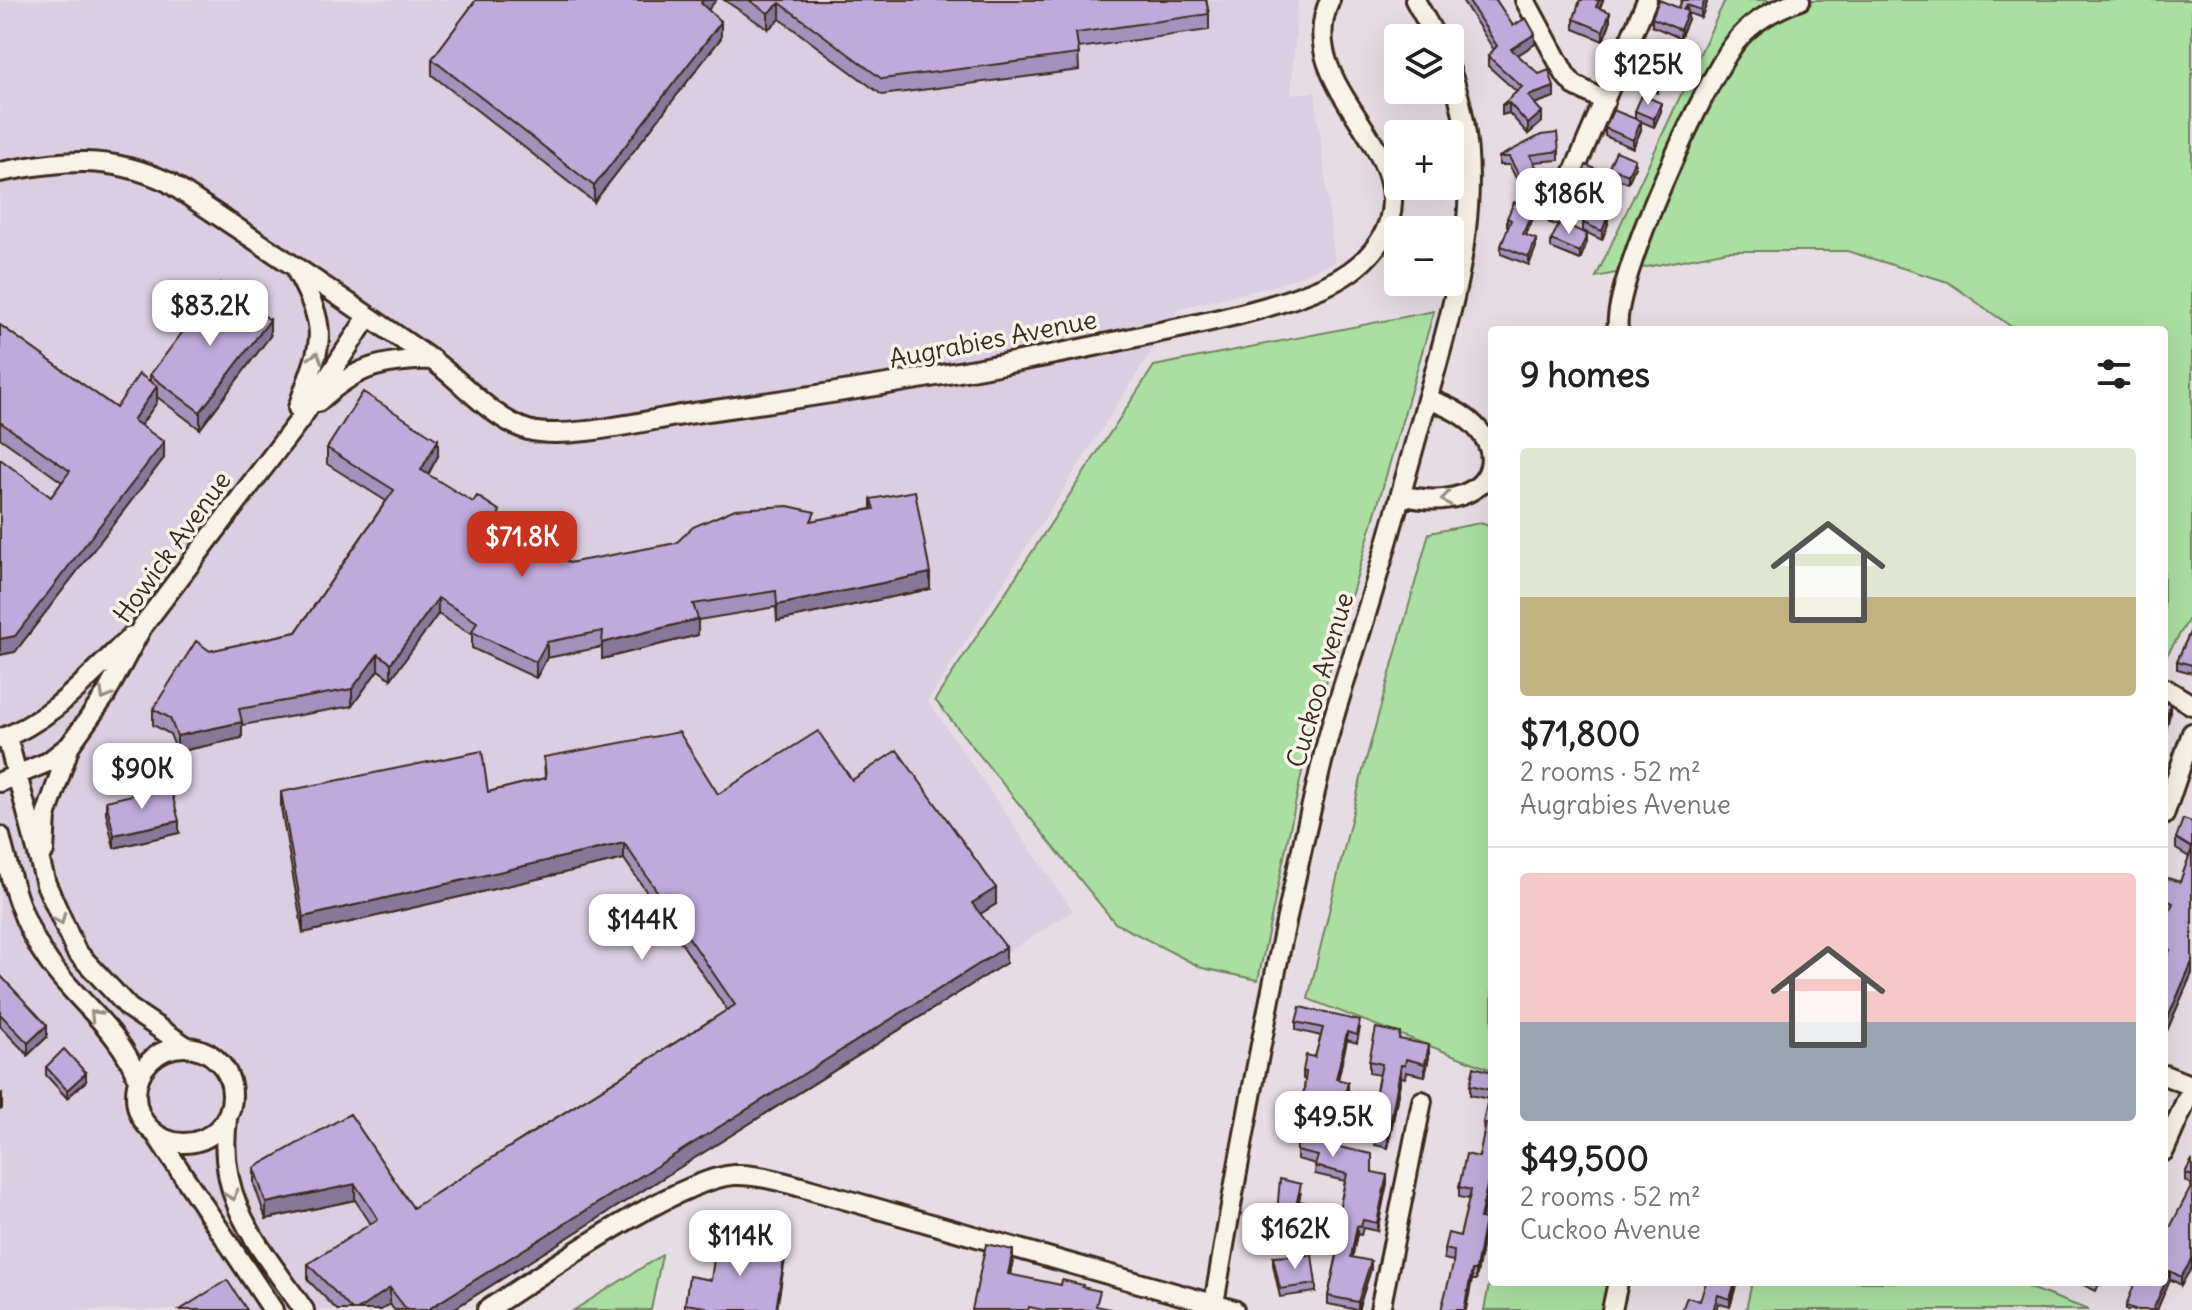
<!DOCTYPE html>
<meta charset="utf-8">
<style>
body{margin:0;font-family:Delius,sans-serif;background:#f6f6f6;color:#202124;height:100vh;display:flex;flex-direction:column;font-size:30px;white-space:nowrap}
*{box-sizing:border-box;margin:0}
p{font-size:26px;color:#757577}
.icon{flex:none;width:44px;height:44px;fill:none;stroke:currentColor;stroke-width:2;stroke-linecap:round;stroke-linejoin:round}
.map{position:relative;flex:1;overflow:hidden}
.drawer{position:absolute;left:1488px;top:326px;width:680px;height:960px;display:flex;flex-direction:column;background:#fff;border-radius:8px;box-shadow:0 8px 32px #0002}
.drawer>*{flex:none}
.tools{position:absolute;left:1384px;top:24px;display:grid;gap:16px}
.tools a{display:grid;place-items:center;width:80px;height:80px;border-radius:8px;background:#fff;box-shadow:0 8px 32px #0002;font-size:40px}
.price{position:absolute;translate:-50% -68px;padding:0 18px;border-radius:16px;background:#fff;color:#222;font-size:26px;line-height:52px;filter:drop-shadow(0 2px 4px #0008)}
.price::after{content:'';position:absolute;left:50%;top:48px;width:24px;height:18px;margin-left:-12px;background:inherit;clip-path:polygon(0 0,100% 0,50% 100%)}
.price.current{background:#c8321e;color:#fff}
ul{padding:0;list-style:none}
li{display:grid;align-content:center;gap:16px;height:424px;padding:0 32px}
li+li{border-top:2px solid #e0e0e0}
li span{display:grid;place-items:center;height:248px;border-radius:8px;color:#555}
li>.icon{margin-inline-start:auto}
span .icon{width:144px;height:144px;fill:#fffc;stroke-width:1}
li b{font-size:34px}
h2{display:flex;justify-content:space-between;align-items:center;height:96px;padding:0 32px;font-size:34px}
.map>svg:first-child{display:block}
</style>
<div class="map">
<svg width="2192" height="1310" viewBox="0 0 2192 1310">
<rect width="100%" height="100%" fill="#e6dde4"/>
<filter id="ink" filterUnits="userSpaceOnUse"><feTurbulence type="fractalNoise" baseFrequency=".0125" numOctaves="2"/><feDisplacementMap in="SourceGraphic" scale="16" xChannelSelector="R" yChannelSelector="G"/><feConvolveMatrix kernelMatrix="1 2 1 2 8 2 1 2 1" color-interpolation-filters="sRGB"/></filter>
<g filter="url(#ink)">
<path fill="#dacee1" d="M0,0H1298L1291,94L1315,92L1335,262L1274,286L1179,308L928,701L1073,911L439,1310H0Z"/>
<path fill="#abdfa1" stroke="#738460" stroke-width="2" d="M1725,0H2192V614L2164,660V330H2016L1948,282L1847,251H1728L1596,277Z
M1434,311L1307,748L1258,980L1202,968L1115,923L935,700L1154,366Z
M1480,523L1492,527V1070L1308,999L1362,774L1429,533Z
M662,1255L651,1310H574Z
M1492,1269V1282H1607L1602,1310H1484Z
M1752,1282H2013L2089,1310H1746Z"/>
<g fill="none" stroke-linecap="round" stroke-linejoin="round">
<defs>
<path id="minor" d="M1415,0L1436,38
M1525,0L1566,76L1574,85L1605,101
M0,172C63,160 108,154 168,182C256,241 345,299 432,360C462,381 492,419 528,430C567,441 651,419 694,413C844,392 993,369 1141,336C1202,323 1268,311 1325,286C1347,276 1367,261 1380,241C1434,153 1288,91 1330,0
M1556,214L1647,0
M298,274C332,336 319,346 298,408
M1618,330C1611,284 1704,83 1735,43C1751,22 1775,9 1800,0
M318,402C358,365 379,362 432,359
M1401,495C1500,520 1529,432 1427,399
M2164,688L2192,705
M7,737L46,884L76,951L129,1008L187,1047
M0,739C54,720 91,673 132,636
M0,782L48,762L70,745L105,696L142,627L302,417L367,318
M2164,815L2192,733
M0,836C11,880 22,925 49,962C78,1003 122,1031 138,1080
M44,851L46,816L70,745
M136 1095a48 48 0 1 1 96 0a48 48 0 1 1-96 0Z
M2164,1075L2192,1086
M227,1119C216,1202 259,1245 304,1310
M157,1136L273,1310
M2164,1151L2192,1087
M487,1310C540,1276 676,1179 734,1175C756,1174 779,1181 801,1187L1234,1310
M1213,1310C1244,1125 1279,941 1323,758C1334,710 1351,664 1365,617C1386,550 1404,482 1423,414C1454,304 1493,182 1450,70
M1380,1310L1422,1101
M1612,1310L1618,1282"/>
</defs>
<use href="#minor" stroke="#3b2a1e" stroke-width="24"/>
<use href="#minor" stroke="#f7f3e8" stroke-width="18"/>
</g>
<path fill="#a393bc" stroke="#3b2a1e" stroke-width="2" d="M476,0H716L708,9L721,38L594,202L432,75V59Z
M724,0H1206L1209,14V30L1078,48L1079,70L882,95L780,19L768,29Z
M1462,0H1496L1513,26L1535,44L1518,55L1554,97L1534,104L1542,122L1528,134L1509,113L1502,115V105L1517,92L1488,66V56L1494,50Z
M1580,0H1603L1600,8L1610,23L1603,41L1574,29V19Z
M1682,0H1707V3L1701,18L1688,13V19L1680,38L1652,26V18L1679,8Z
M1658,57H1684L1678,73L1665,68V75L1657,93L1629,82V74L1658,64Z
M1635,111H1661L1654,127L1635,119Z
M1605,128L1641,130L1633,148L1605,136Z
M1559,151V160L1534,162L1539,180L1522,189L1509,165H1499V157Z
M1609,167H1635L1628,183L1609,175Z
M1579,183L1614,185L1607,203L1579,192Z
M1507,218H1533L1526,235L1536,247L1529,265L1501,254V246L1508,227L1507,226Z
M1583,223L1608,224L1602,240L1583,231Z
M1567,225L1587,242L1580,260L1551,248V240Z
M0,325L116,408L150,381V375L270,336L200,429L157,397V402L141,425L164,458L15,652L51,497L62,482L0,438Z
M327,448L438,456L428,475L569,563L815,521L871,509V499L930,589L777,621L776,607L698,620V635L602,659V647L547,658L536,678L472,648V635L438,614L391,679L378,670L352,706L242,725V738L177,752L170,734L153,725V709L210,651L296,632L386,501L327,464Z
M2192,628V673L2177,669V661Z
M544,757L718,794L852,780L996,904L980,914L1006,963L452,1310H394L390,1304L381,1310H337L308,1280V1264L371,1224L355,1200L266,1219L254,1184V1168L350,1114L413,1208L727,1010L624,859L303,933L281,808V792H488L545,778Z
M106,801L179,833L114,848L106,813Z
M2192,822V973L2166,1033L2164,1032V963L2166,959L2164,958V925L2169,912L2164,910V889L2180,882L2189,857L2176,849V838Z
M0,975L47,1037L28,1055L0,1026Z
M1296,1022L1360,1028L1357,1043L1347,1040L1338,1080L1348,1090L1343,1110L1318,1104L1314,1125L1338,1139L1336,1146L1387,1183L1377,1231L1363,1228L1361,1235L1357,1234L1352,1257L1371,1269L1358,1310L1328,1304V1296L1340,1241L1335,1238L1293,1228L1291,1236L1276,1232V1224L1301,1192L1299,1201L1339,1210L1345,1181L1315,1174L1316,1164L1297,1159V1142L1294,1141V1133L1304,1091L1305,1080L1303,1079V1071L1315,1057L1321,1036L1296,1030Z
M1400,1039L1429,1057L1425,1076L1406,1072L1405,1078L1401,1077L1388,1148L1375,1145L1376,1130L1351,1124V1112L1375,1096L1379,1075L1369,1073V1061Z
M46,1067L86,1081L67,1098L46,1075Z
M1492,1072V1173L1482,1218L1485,1229L1476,1280H1472L1453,1265V1261L1444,1259V1249L1460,1236L1469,1199L1459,1197V1187L1479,1157L1484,1133L1483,1123L1488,1099L1470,1095V1085Z
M2192,1160V1185L2185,1181V1173Z
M2192,1185V1267L2181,1285L2170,1279L2157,1310H2126V1306L2164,1282Z
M786,1253L777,1310H685V1304L711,1280Z
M1273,1257L1316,1284V1292L1280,1297L1273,1265Z
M1737,1282L1730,1307L1718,1303L1716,1310H1682Z
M2077,1282H2100L2096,1291Z"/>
<path fill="#857899" stroke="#3b2a1e" stroke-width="2" d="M703,0H716L701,19V3Z
M1599,0H1603L1596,17V7Z
M1705,0H1707V3L1701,18V10Z
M780,3V19L768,29V13Z
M1687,5L1688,19L1680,38L1683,9Z
M1610,12V23L1603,41V31Z
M721,22V38L594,202V186Z
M1535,34V44L1511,59V49Z
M1684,49V57L1678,73V65Z
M1665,67V75L1657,93V85Z
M1554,87V97L1528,106V96Z
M1509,103V113L1502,115V105Z
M1661,103V111L1654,127V119Z
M1542,112V122L1528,134V124Z
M1641,121V130L1633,148V140Z
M1635,159V167L1628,183V175Z
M1539,172V180L1522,189V181Z
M1614,177V185L1607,203V195Z
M1533,210V218L1523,242V234Z
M1608,216V224L1602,240V231Z
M1587,234V242L1580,260V252Z
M1536,239V247L1529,265V257Z
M270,320V336L200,429V412Z
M157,386V402L133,436V420Z
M438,440V456L421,486V470Z
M164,442V458L15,652L0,655V639Z
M930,573V589L777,621V605Z
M438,598V614L391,679V663Z
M698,619V635L602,659V643Z
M547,642V658L536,678V662Z
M378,654V670L352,706V689Z
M2170,704V714L2164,740V730Z
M242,722V738L177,752V736Z
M179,821V833L114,848V835Z
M624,843V859L303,933V917Z
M996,888V904L972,919V903Z
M1006,947V963L452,1310H427Z
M2192,962V973L2166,1033V1022Z
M47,1025V1037L28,1055V1043Z
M1347,1032V1040L1336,1087V1079Z
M1429,1045V1057L1425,1076V1064Z
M1401,1065V1077L1388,1148V1136Z
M86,1073V1081L67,1098V1090Z
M1348,1082V1090L1343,1110V1102Z
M2,1093V1109L0,1110V1094Z
M1318,1096V1104L1312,1132V1124Z
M1492,1163V1173L1480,1228V1218Z
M1387,1175V1183L1377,1231V1223Z
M355,1184V1200L266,1219V1203Z
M1485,1219V1229L1476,1280V1270Z
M1357,1226V1234L1351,1265V1257Z
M1013,1250V1261L1008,1285V1274Z
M2192,1259V1267L2181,1285V1277Z
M1371,1261V1269L1358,1310V1302Z
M1472,1270V1280L1466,1310H1464Z
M2170,1271V1279L2157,1310H2153Z
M1735,1282H1737L1730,1307V1299Z
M390,1288V1304L381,1310H357Z"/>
<path fill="#beabdb" stroke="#3b2a1e" stroke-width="2" d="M476,0H703L701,3L721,22L594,186L432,59Z
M749,0H1206L1209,14L1076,33L1079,54L882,79L780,3L768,13Z
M1468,0H1496L1513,26L1526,18L1535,34L1511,49L1539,74L1549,70L1554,87L1528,96L1542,112L1528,124L1509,103L1502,105L1522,87L1488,56L1497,46Z
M1580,0H1599L1596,7L1610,12L1603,31L1574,19Z
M1659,0L1679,8L1682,0H1705L1701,10L1687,5L1683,9L1688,11L1680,30L1652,18Z
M1665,41L1684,49L1678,65L1658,57Z
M1637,55L1665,67L1657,85L1629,74Z
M1642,95L1661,103L1654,119L1635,111Z
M1613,110L1641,121L1633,140L1605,128Z
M1557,133L1559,151L1530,155L1539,172L1522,181L1509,157H1499L1541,135Z
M1616,151L1635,159L1628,175L1609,167Z
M1586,165L1614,177L1607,195L1579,183Z
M1514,202L1533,210L1523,234L1536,239L1529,257L1501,246L1511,220L1507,218Z
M1589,208L1608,216L1602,231L1583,223Z
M1565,213L1567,225L1587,234L1580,252L1551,240Z
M220,283L270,320L200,412L150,375Z
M0,325L116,408L139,374L157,386L133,420L164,442L15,636L0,639V459L51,497L70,471L0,422Z
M363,392L438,440L421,470L473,502L477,496L500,511L497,518L569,563L676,543L693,527L735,509L788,506L815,512L811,521L874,509L871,499L915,491L930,573L777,605L776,591L693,604L698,619L602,643L603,631L547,642L536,662L472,632L477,622L438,598L391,663L378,654L352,689L239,709L242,722L177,736L170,718L153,709L196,641L210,651L296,632L394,490L327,448Z
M2192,628V665L2177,661Z
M2164,703L2170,704L2164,730Z
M818,731L852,780L897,750L996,888L972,903L1006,947L427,1310H407L390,1288L357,1310H352L308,1264L378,1219L355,1184L266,1203L254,1168L350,1114L413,1208L735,1005L624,843L303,917L281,792L482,751L488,792L546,778L544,757L679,732L718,794Z
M170,786L179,821L114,835L106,801Z
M2183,819L2192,822V962L2166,1022L2164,1021V963L2170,950L2164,947V925L2173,903L2164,899V889L2168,878L2180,882L2192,848L2176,838Z
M0,975L47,1025L28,1043L0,1014Z
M1300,1007L1360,1021L1357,1035L1347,1032L1336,1079L1348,1082L1343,1102L1318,1096L1312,1124L1338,1131L1334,1146L1372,1154V1172L1387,1175L1377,1223L1363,1220L1361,1227L1357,1226L1351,1257L1371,1261L1358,1302L1328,1296L1342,1234L1335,1230L1293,1220L1291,1228L1276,1224L1280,1179L1301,1184L1297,1201L1339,1210L1347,1174L1315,1166L1318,1156L1297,1151V1134L1294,1133L1304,1091L1306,1072L1303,1071L1306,1055L1315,1057L1323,1028L1296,1022Z
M1376,1028L1400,1033L1399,1039L1429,1045L1425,1064L1406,1059L1405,1065H1401L1388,1136L1375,1133L1378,1118L1351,1112L1356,1092L1375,1096L1382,1064L1369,1061Z
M64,1049L86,1073L67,1090L46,1067Z
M1474,1067L1492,1072V1163L1480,1218L1485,1219L1476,1270H1472L1464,1310H1441L1453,1265L1454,1251L1444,1249L1448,1233L1460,1236L1471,1190L1459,1187L1466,1154L1479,1157L1486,1123H1483L1490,1090L1470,1085Z
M2192,1160V1176L2185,1173Z
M2192,1185V1259L2181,1277L2170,1271L2153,1310H2137L2126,1306L2135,1282H2164V1239Z
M717,1237L786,1247L776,1310H706V1307L685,1304L689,1276L711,1280Z
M986,1244L1013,1250L1008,1274L1061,1285L1062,1280L1083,1285L1082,1287L1100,1291L1096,1306L1115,1310H1043L1029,1307L1028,1310H972Z
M1312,1255L1316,1284L1280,1289L1273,1257Z
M227,1280L247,1310H180Z
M1706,1282H1735L1730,1299L1718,1295L1713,1310H1682L1687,1297L1700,1301Z"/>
<defs><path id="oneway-chevron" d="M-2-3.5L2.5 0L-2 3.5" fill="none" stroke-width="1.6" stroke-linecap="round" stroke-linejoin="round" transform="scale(2)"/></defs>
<g stroke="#998e83">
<use href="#oneway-chevron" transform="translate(316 357) rotate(-74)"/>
<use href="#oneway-chevron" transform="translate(1446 499) rotate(172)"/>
<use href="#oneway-chevron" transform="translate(105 695) rotate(120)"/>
<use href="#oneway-chevron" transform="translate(60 919) rotate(66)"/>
<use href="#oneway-chevron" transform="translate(95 1015) rotate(-133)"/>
<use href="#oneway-chevron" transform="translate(232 1195) rotate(69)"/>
</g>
</g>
<g text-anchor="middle" stroke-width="7" stroke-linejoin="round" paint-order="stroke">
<g font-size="26" fill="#3b2a1e" stroke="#f7f3e8">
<text transform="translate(993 339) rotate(-11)" y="9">Augrabies Avenue</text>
<text transform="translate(172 547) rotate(-54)" y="9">Howick Avenue</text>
<text transform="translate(1320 680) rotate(-74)" y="9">Cuckoo Avenue</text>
</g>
</g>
</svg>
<div class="tools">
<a><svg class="icon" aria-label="layers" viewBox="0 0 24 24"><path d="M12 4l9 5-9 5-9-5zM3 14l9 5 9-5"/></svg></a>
<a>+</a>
<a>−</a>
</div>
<b class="price" style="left:1648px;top:107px">$125K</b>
<b class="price" style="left:1569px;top:236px">$186K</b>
<b class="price" style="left:210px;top:348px">$83.2K</b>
<b class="price current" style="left:522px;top:579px">$71.8K</b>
<b class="price" style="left:142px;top:811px">$90K</b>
<b class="price" style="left:642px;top:962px">$144K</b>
<b class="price" style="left:1333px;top:1159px">$49.5K</b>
<b class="price" style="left:1295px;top:1271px">$162K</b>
<b class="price" style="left:740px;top:1278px">$114K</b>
<section class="drawer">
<h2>9 homes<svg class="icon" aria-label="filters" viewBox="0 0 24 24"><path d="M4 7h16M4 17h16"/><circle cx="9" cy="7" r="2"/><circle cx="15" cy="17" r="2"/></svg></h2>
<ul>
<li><span style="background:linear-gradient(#dfe7d0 60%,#c2b280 0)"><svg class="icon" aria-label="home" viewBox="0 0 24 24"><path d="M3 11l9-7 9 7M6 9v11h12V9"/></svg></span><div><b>$71,800</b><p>2 rooms · 52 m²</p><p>Augrabies Avenue</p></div></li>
<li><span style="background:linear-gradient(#f6c9c9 60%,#9aa5b1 0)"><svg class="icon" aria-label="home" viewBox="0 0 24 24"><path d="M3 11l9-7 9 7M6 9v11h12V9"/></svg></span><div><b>$49,500</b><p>2 rooms · 52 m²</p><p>Cuckoo Avenue</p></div></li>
</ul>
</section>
</div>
